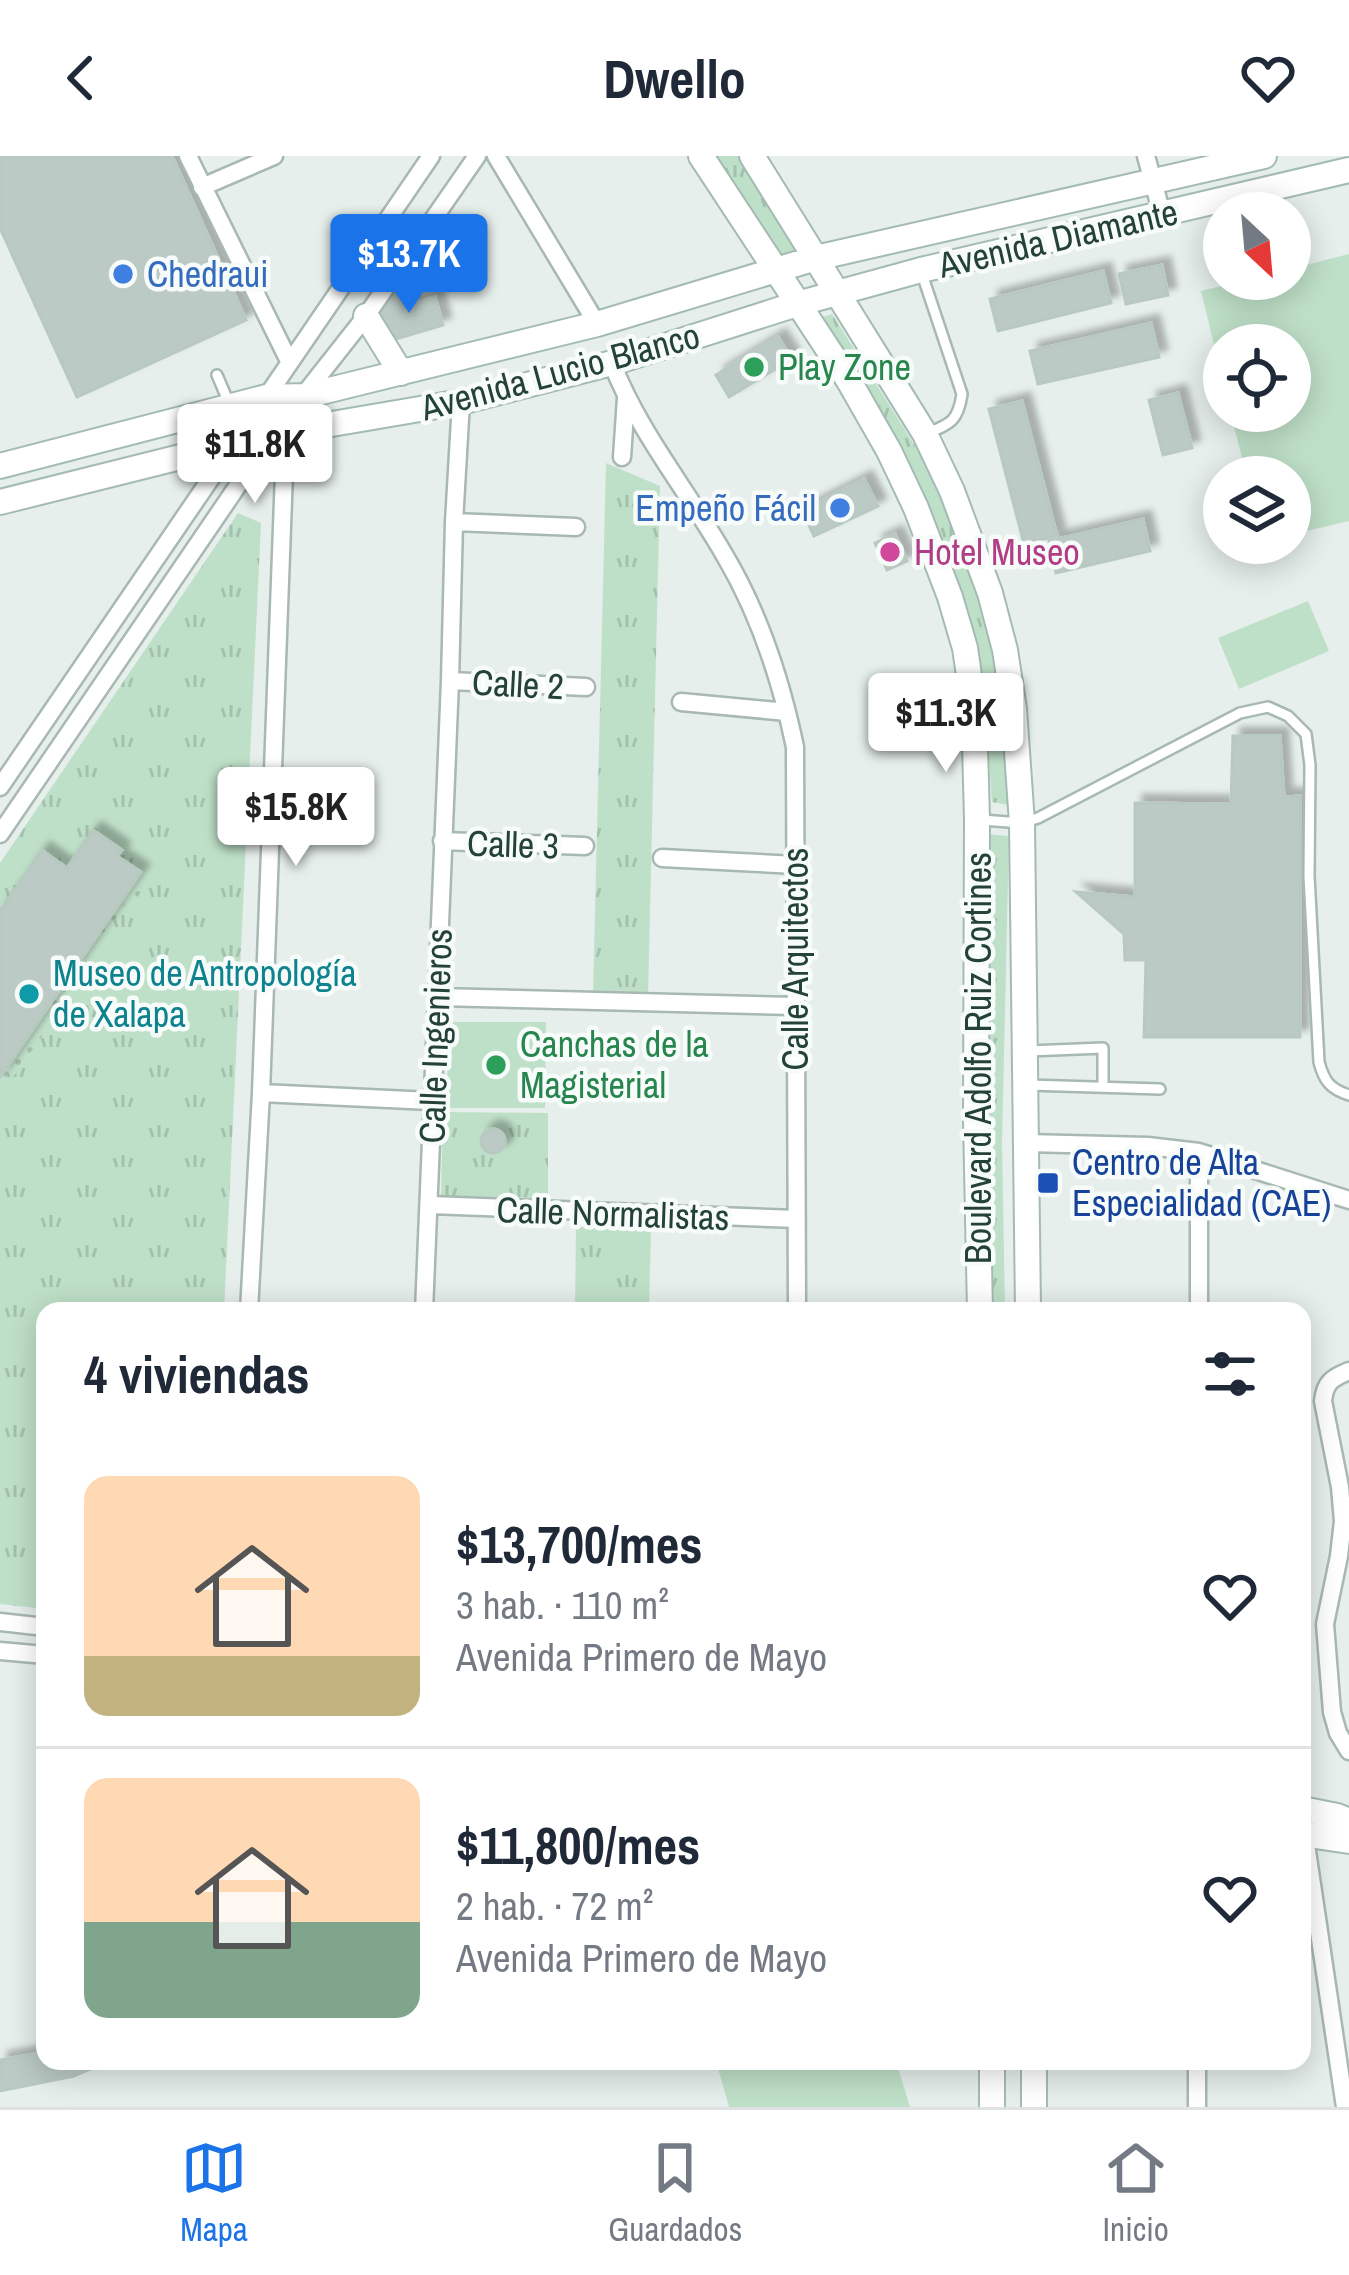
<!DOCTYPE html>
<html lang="es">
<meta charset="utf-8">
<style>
body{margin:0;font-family:"Archivo Narrow",sans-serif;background:#f6f6f7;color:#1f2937;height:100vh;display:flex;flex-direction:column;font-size:45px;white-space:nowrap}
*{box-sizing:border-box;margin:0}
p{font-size:39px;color:#747a83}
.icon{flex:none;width:66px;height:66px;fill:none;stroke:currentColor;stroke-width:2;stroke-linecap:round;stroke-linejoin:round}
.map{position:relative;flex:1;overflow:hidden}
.details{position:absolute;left:36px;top:1146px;width:1275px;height:768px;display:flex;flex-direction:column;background:#fff;border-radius:24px;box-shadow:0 6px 30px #0003}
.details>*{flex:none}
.needle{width:78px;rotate:154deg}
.buttons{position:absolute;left:1203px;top:36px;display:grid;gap:24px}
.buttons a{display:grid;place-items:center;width:108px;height:108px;border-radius:50%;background:#fff;box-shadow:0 6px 30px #0003;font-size:60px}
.price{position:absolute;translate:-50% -102px;padding:0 27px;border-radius:12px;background:#fff;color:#222;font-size:39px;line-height:78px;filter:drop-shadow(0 3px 6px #0008)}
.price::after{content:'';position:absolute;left:50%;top:72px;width:36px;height:27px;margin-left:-18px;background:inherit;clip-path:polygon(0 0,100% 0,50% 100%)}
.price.selected{background:#1a73e8;color:#fff}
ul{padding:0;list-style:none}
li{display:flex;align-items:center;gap:36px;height:300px;padding:0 48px}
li+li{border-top:3px solid #e0e1e3}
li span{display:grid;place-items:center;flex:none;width:336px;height:240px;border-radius:24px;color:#555}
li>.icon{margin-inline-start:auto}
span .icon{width:144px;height:144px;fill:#fffc;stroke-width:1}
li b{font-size:51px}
h2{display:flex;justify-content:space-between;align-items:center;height:144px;padding:0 48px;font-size:51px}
header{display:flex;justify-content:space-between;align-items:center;height:156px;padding:0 48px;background:#fff;font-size:54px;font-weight:700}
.tabs{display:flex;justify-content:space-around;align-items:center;height:168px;border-top:3px solid #e0e1e3;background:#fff;font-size:33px;color:#747a83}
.tabs a{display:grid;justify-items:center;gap:6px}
.tabs .selected{color:#1a73e8}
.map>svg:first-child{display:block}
</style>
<header><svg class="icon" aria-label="back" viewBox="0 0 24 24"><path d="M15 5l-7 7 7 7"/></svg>Dwello<svg class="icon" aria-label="heart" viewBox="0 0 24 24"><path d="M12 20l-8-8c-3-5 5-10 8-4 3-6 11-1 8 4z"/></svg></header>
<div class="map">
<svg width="1349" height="1951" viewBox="0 0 1349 1951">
<defs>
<pattern id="grass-tufts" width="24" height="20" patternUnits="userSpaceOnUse" patternTransform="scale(3)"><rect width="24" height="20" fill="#bfe0c8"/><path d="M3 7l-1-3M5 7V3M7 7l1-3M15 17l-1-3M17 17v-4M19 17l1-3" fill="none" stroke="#a4c1ad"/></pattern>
<pattern id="garden-dots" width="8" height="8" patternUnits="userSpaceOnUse" patternTransform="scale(3)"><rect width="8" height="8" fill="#bfe0c8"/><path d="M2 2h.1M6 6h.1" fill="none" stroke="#a4c1ad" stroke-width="1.8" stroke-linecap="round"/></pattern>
<filter id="shadow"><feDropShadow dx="8" dy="-8" stdDeviation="3" flood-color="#0004"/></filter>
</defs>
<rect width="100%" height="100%" fill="#e6efeb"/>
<path fill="url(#grass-tufts)" d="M717,0H738L799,99L783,104Z
M832,158L944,336L982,438L1005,543L1008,649L992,646L985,541L960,441L811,165Z
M606,307L660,330L648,841L593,838Z
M238,357L261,367L224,1155H45V1453L0,1448V707Z
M986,678L1009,680L1002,987L1005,1155H989L984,847Z
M443,956L548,957V1045L441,1041Z
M576,1071L651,1073L649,1155H575Z"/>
<path fill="url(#garden-dots)" d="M136,723L145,730L137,742L131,739L99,787L102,790L71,835L67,833L42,870L46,874L14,920L9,917L0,929V921Z"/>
<path fill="#bfe0c8" d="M1349,98V365L1290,379V321H1247L1230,255H1290V189H1224V230L1201,135L1250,123H1290V113Z
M1308,445L1329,495L1239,533L1218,482Z
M448,866H546L545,952H447Z
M716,1905H896L910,1951H729Z"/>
<path fill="#bbcac4" stroke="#b8c9c2" stroke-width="3" filter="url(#shadow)" d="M0,0H172L246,164L77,241L0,72Z
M1162,109L1168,139L1126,148L1119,118Z
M1103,115L1111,147L998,175L990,143Z
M401,137L406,150L435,141L443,169L396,183L374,153Z
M1151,167L1159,201L1038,228L1030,195Z
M778,181L792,203L729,241L716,219Z
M1178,237L1192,292L1163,299L1149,244Z
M1022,245L1057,380L1024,388L989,253Z
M864,323L878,350L814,380L802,355Z
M1143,363L1150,395L1056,417L1049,385Z
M895,378L907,405L887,414L875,387Z
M1233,580H1280L1284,641L1300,640V881H1144L1146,804H1125L1124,778L1076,736L1135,741V647L1231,648Z
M93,674L122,694L117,700L141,716L0,921V755L42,694L67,712Z
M481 985a12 12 0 1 1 24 0a12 12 0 1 1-24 0Z
M45,1896V1905H108L74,1920L0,1935V1904Z"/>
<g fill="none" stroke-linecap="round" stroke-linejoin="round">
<defs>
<path id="lane" d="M922,118L962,238C958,266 950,268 925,278
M217,219L229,247
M982,664L1022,667L1038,662L1240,557L1268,551L1288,560L1306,578L1310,609L1309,720L1319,906C1324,925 1330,933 1349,939
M1028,895L1103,892V931
M1028,929L1160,933"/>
<path id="street" d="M188,0L289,205
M496,0L597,168
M1146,0L1162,58
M202,31L274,0
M612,207C639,277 688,335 725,400C760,459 781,524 795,591L797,1155
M622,301L626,242
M454,366L576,371
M450,525L586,531
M681,546L787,556
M0,631L431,0
M0,678L273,278L366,160L477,0
M442,685L585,690
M662,702L796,709
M437,841L796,850
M261,937L431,945
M1026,987L1148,990L1199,996L1349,1044
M430,1049L796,1063
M249,1155L261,937L284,317L273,278
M424,1155L450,525L454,366L461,246
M1199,1155V996
M1349,1215C1332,1222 1325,1226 1323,1245L1340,1331L1343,1365L1339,1400L1325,1468L1332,1556L1338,1577L1349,1595
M0,1466L45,1471
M0,1495L45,1499
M1303,1668L1345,1951
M1197,1951V1905"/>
<path id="secondary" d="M701,0L849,225L889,295L916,352L950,441L965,492L974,553L977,663L976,964L980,1155
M752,0L925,278L952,335L990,437L1005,494L1014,553L1022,667L1028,1155
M366,160L401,217
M0,310L266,241L305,240L597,168L816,102L1264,0
M0,346L273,278L461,246L612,207L797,148L921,114L1349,14
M1302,1653L1337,1660L1349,1665
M1302,1678L1349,1685
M992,1905V1951
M1034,1905V1951"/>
</defs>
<use href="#lane" stroke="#a8b8b2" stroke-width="14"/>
<use href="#street" stroke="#a8b8b2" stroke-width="21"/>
<use href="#secondary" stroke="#a4bbb3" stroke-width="28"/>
<use href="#lane" stroke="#fff" stroke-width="9"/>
<use href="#street" stroke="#fff" stroke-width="16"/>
<use href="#secondary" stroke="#fff" stroke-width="24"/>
</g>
<g fill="#3f7fe0" stroke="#f7fbf9" stroke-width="4.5">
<circle cx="123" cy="118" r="12"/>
<circle cx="840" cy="352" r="12"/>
</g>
<g fill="#2e9e5b" stroke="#f7fbf9" stroke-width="4.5">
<circle cx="754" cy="211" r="12"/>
<circle cx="496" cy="909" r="12"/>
</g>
<circle fill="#d1479c" stroke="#f7fbf9" stroke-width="4.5" cx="890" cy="396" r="12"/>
<circle fill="#0f9aa8" stroke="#f7fbf9" stroke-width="4.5" cx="29" cy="838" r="12"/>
<rect fill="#1a4fb4" stroke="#f7fbf9" stroke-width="4.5" x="1036" y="1015" width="24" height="24" rx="6"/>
<g text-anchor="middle" stroke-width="9" stroke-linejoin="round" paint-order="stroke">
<g font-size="36" fill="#24423a" stroke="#f7fbf9">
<text transform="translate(1058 82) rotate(-13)" y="13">Avenida Diamante</text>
<text transform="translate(560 215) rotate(-15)" y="13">Avenida Lucio Blanco</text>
<text transform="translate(518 528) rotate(3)" y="13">Calle 2</text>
<text transform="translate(513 688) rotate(2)" y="13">Calle 3</text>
<text transform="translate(795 803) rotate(-90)" y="13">Calle Arquitectos</text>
<text transform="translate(435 880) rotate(-88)" y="13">Calle Ingenieros</text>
<text transform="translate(978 902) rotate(-90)" y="13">Boulevard Adolfo Ruiz Cortines</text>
<text transform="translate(613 1057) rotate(2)" y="13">Calle Normalistas</text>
</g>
<g font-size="36" fill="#366cbe" stroke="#f7fbf9" text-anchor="start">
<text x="147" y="131">Chedraui</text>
<text x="816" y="365" text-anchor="end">Empeño Fácil</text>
</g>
<g font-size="36" fill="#27864d" stroke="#f7fbf9" text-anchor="start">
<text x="778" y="224">Play Zone</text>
<text x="520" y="901">Canchas de la<tspan x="520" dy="41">Magisterial</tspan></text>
</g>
<g font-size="36" fill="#b23c85" stroke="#f7fbf9" text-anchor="start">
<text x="914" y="409">Hotel Museo</text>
</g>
<g font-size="36" fill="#0d838f" stroke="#f7fbf9" text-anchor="start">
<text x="53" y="830">Museo de Antropología<tspan x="53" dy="41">de Xalapa</tspan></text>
</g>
<g font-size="36" fill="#164399" stroke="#f7fbf9" text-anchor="start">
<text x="1072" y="1019">Centro de Alta<tspan x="1072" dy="41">Especialidad (CAE)</tspan></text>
</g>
</g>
</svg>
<div class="buttons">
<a><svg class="needle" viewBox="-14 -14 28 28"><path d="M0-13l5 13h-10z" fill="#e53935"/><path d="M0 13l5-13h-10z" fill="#747a83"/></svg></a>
<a><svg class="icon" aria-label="locate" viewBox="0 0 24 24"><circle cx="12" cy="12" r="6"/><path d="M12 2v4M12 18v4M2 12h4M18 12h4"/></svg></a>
<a><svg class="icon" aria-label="layers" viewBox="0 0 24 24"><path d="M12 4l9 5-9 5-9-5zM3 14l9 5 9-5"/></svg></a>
</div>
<b class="price selected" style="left:409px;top:160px">$13.7K</b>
<b class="price" style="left:255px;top:350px">$11.8K</b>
<b class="price" style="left:946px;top:619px">$11.3K</b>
<b class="price" style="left:296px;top:713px">$15.8K</b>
<section class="details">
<h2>4 viviendas<svg class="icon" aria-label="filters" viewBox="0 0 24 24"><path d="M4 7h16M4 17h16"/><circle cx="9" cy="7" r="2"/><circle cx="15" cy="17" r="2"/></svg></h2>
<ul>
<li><span style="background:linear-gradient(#ffd9b3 75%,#c2b280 0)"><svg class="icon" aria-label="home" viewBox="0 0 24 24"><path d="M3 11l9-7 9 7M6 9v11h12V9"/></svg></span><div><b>$13,700/mes</b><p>3 hab. · 110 m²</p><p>Avenida Primero de Mayo</p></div><svg class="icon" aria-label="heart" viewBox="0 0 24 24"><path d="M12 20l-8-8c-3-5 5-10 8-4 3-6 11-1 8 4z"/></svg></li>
<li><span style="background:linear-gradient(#ffd9b3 60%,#7fa58c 0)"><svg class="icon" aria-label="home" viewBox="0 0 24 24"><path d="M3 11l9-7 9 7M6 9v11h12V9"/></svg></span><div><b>$11,800/mes</b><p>2 hab. · 72 m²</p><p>Avenida Primero de Mayo</p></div><svg class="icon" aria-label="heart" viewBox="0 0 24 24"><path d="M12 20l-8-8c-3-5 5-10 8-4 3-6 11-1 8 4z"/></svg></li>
</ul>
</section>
</div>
<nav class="tabs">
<a class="selected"><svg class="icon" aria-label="map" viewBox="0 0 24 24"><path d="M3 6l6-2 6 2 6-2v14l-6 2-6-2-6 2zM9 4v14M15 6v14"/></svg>Mapa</a>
<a><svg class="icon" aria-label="saved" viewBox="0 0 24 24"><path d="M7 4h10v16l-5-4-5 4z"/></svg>Guardados</a>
<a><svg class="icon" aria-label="home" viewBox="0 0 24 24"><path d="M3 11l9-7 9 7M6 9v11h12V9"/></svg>Inicio</a>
</nav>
